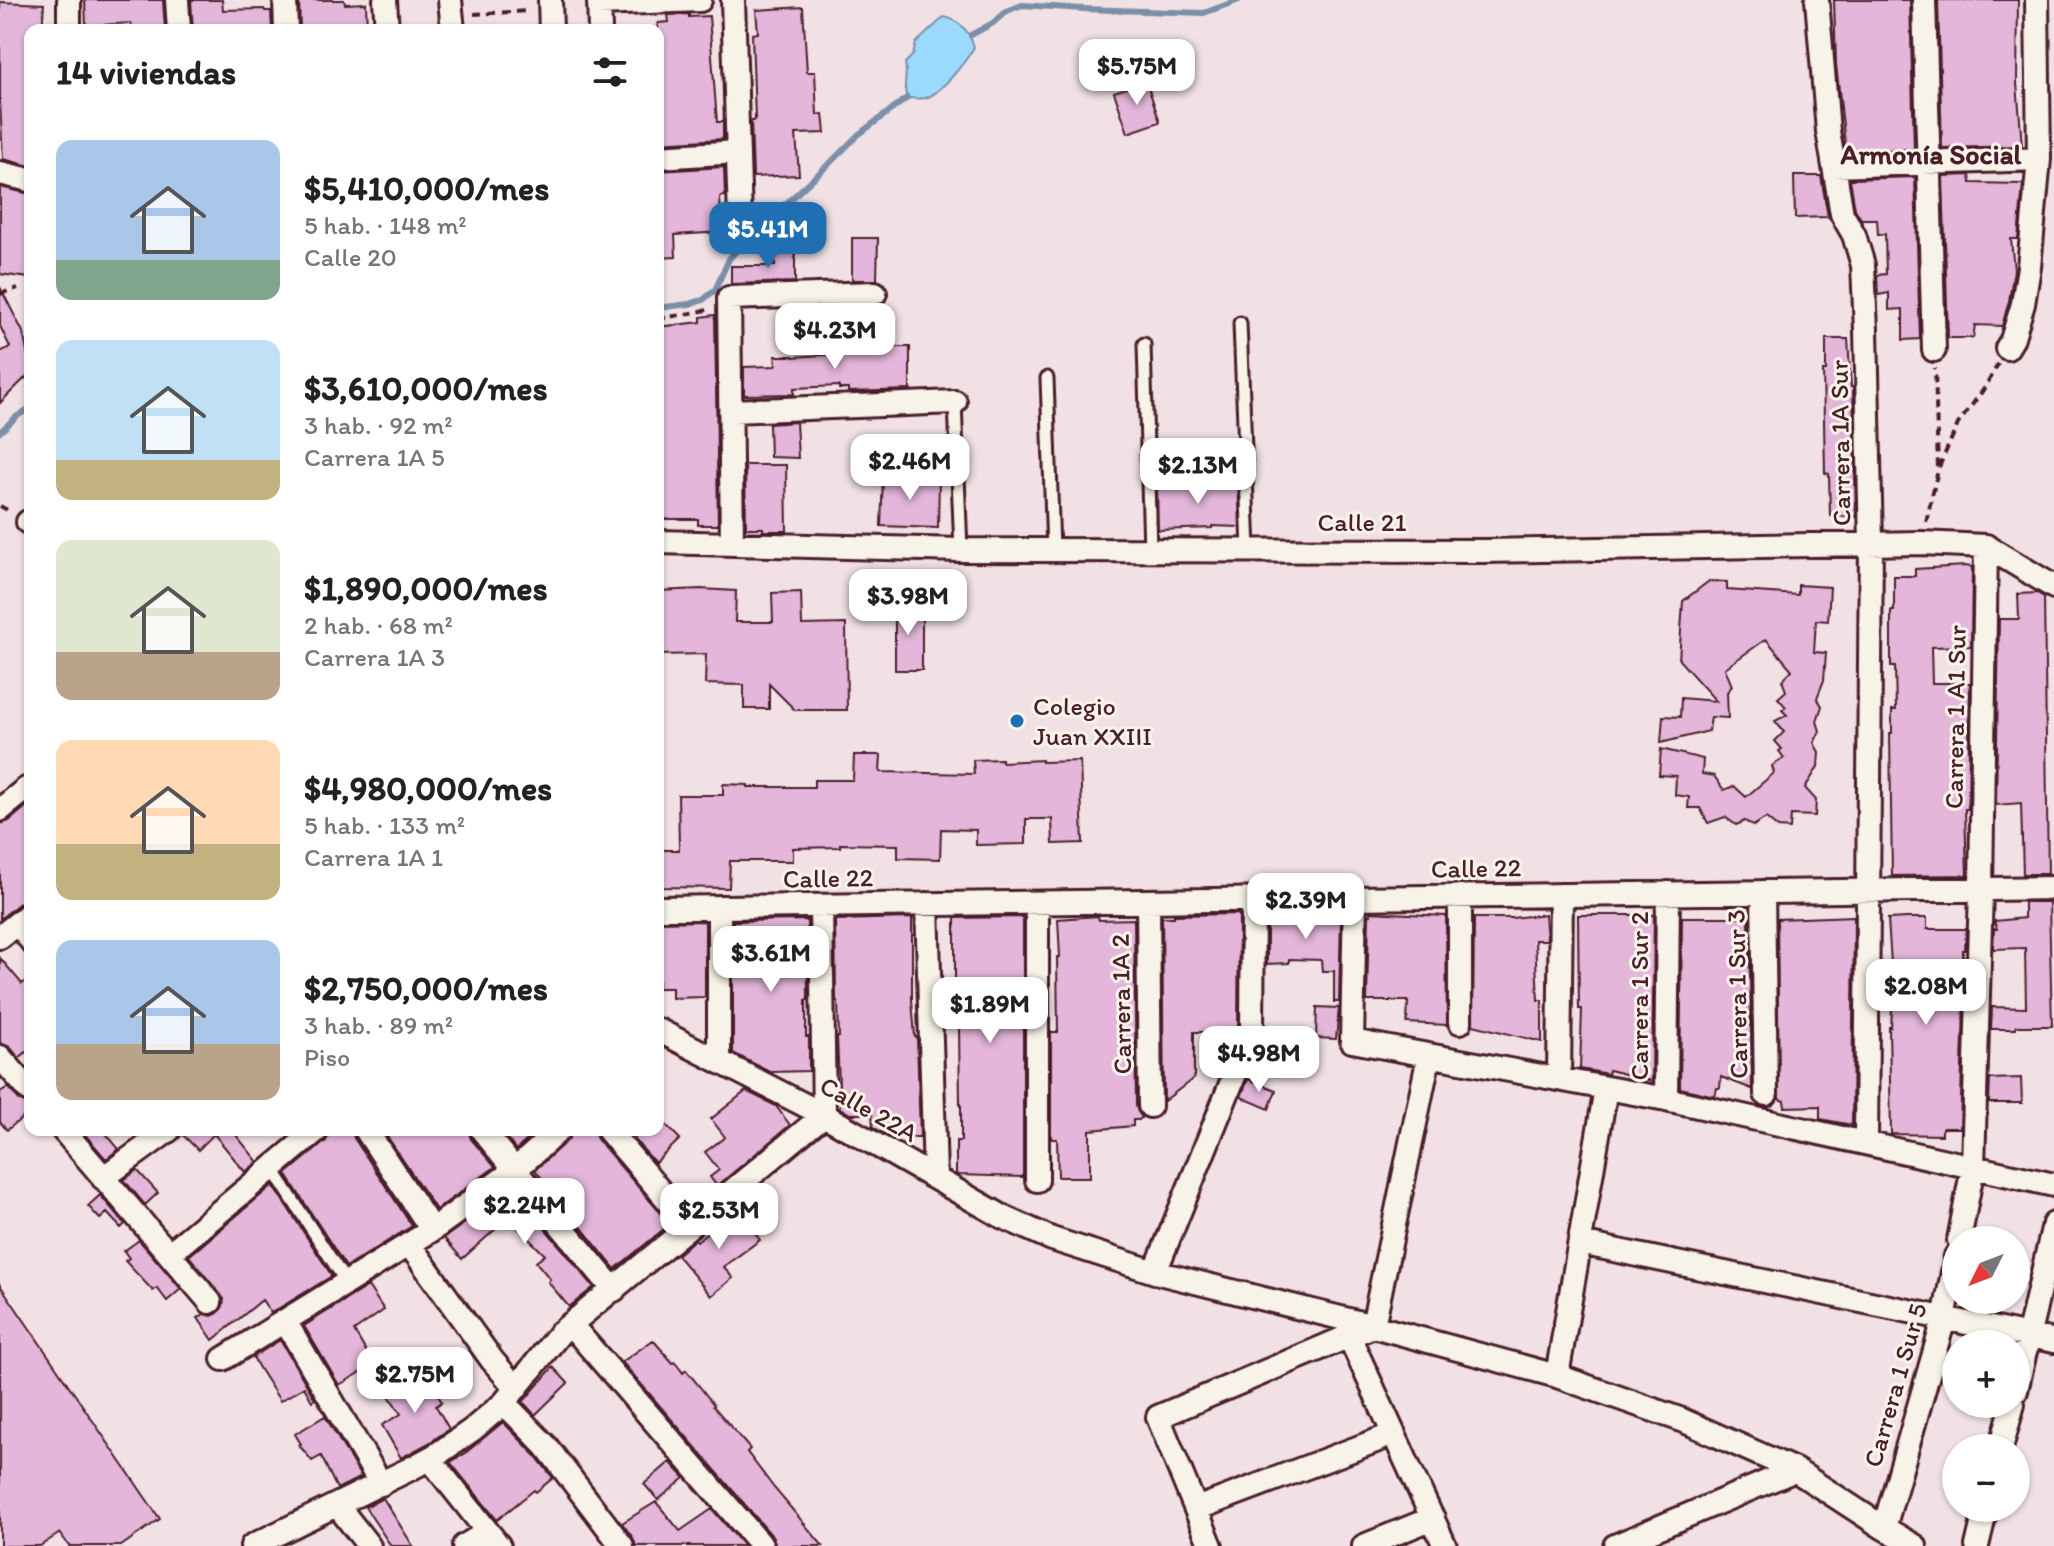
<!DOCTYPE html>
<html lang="es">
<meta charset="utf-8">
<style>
body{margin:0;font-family:Itim,sans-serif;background:#f6f6f6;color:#222;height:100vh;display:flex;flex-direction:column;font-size:30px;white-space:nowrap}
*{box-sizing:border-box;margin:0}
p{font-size:26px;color:#767676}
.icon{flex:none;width:44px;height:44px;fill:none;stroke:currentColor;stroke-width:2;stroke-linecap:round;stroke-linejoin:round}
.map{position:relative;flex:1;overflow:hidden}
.details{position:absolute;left:24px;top:24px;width:640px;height:1112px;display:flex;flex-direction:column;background:#fff;border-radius:16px;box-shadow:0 2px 6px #0004}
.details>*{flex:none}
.needle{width:52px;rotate:228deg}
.buttons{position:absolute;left:1942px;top:1226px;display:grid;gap:16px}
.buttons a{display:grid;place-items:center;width:88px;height:88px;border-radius:50%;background:#fff;box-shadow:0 2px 6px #0004;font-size:40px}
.price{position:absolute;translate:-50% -68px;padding:0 18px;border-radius:16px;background:#fff;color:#222;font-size:26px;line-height:52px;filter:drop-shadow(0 2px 4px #0008)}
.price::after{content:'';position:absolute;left:50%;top:48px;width:24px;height:18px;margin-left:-12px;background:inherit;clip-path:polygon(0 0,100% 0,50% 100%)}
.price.on{background:#1f6fb2;color:#fff}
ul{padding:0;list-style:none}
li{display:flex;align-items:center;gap:24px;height:200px;padding:0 32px}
li span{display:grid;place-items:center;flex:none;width:224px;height:160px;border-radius:16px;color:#555}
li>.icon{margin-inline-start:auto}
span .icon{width:96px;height:96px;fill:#fffc;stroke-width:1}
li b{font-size:34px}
h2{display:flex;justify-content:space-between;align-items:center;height:96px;padding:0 32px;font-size:34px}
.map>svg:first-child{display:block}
</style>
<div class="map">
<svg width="2054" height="1546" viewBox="0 0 2054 1546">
<rect width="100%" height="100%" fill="#f1e1e4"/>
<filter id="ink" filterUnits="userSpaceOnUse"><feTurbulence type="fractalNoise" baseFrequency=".0125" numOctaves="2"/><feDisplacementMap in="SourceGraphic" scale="16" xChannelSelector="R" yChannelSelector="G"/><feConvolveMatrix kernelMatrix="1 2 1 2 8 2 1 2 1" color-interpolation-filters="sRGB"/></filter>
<g filter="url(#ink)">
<path fill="#9bdafd" stroke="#7b8fa9" stroke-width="2" d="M944,17C960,20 969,31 974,47C966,61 942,92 926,98C921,99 912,98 907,98C902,86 908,75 905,63L913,55L916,43Z"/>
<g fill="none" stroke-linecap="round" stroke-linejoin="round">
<path stroke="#7b8fa9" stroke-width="6" d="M971,35L993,23L1007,11L1022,5L1083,9L1204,13L1239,0
M658,308L689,304L703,300L715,290L729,259L742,244L830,163L858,135L907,98
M0,432L16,417L30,408"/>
</g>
<path fill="#e3b6da" stroke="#4a1f2b" stroke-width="2" d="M85,0H163L165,30H131V23L86,26Z
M191,0H222L223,10L264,9L265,11H271L272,30H193Z
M299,0H344L345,4L366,3L367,30H300Z
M1834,0H1910L1914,149L1846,152L1836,64Z
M1938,0H2018L2017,83L2022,146L1942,148Z
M0,2L44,4L42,30H30V166L3,159L0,102Z
M803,7L807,72H815L817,115L823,114L825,133L796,134L799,175L753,177L751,121H754L755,118L752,34L758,33L756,10Z
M689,14V17L709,16L717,122H723V139L658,143V23L669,22L668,15Z
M1146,81L1160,122L1128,133L1114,92Z
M724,167L725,196L720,197L722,232L675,235L676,257L658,258V171Z
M1970,175L1971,183L2023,184L2018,239H2011L2014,270L2009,301L2002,326L1975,325L1973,338H1948L1943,176Z
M1794,176H1821L1828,217L1795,218Z
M1915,177L1920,339L1903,340V309L1889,310V293L1878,295L1877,275L1886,274L1885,234L1878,235L1877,219H1861L1855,209L1850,179Z
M0,187L30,194V278L0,274Z
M852,238H878L877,280H852Z
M774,247H795V282L731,284V266H775Z
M0,287L23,332L30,367V377L26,378V377L0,403V352L10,347L0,326Z
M715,315L718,525H698V519H658V327L701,322V317Z
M838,336H860V347H910V390L848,392V389H839V386L794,388V394L744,395V367L776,366L775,356H793V357L838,354Z
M1826,339H1848L1851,387H1853L1856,517L1830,516L1829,474L1825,473L1823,371H1826Z
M796,422L798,458L770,457L769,424Z
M745,465H786L787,531H763V528H746Z
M883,476L939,478L938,528L881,526Z
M1219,481H1238L1240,527L1212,526V528L1158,530L1157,484H1219Z
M1965,566L1972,567L1971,646L1931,647L1932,683H1970L1968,809H1965L1967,875L1892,876L1890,733H1892V710H1896L1895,667H1891V611H1894V576H1915V569Z
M1709,581L1727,582V590L1798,595V585L1830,587L1828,621L1816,620L1814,652L1826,653L1824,680L1817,698L1822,706L1817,721L1820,731L1814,743L1819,752L1818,767L1805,788L1816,800L1815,816L1791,815L1790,829L1778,828L1766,818L1753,826L1745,821L1736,825L1725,817L1708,823L1700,808H1688L1689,797L1675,795L1676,776L1659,775L1661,749L1703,759L1702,774L1714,776L1724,790L1734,786L1746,797L1774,773L1772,766L1784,758L1779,751L1782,749L1775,741L1784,732L1775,721L1787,715L1782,710L1786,707L1778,698L1786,691L1782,680L1792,670L1766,639L1725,668L1732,686L1727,692L1728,718L1711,717L1709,731L1661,743L1663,716L1680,717L1681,698L1716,701L1679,660L1683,601Z
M701,589L736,591L735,622H773L772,593L801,592L802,625L846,624L847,710H795L769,684V709H744V685L705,684L706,654L658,655V591Z
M2037,593L2044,597L2048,874H2023L2021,803L1996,805L1999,619H2019L2018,594Z
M895,604H922V670H895Z
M854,755H881L880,772L974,774L973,760L1002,759V762L1042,760V762L1080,761L1083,843L1053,844L1052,819H1026V844L976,845V830L941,829L940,859L898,858V845L840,844V847L793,848V861H730L729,888L658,887V850H679L678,795H723V784L748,785V787H814V780H853Z
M27,806L30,810V899L21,902L0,919V824L9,821Z
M2024,902H2049L2052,1026H2016V1029H1991L1992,1007L2026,1008L2025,948L1993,949L1994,929H1997L1994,921L2024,918Z
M1370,912L1446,916L1447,1025L1407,1023L1408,1001H1367L1369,915H1371Z
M1239,914L1238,1029L1237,1032H1194V1078L1164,1101L1162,917H1174V915Z
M1296,914L1341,915L1339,1002H1334V971H1322L1321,960L1289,959V963L1267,964V916Z
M1545,914L1547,940H1535L1538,1000H1542V1042L1473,1025L1474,918H1512Z
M1578,915H1654L1652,1081L1609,1070L1608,1074L1580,1069L1582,1009H1579Z
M1098,916L1099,920L1134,919L1136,1106L1138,1112L1142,1117L1139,1120H1133V1126L1090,1130V1177H1058L1057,1139H1051V1032H1058L1057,957H1060L1058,919Z
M1854,916L1852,1125L1820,1119V1106L1785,1107L1784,1101L1779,1099L1777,919Z
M1023,917V1177L958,1175L956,1174V1141H961V1104H960L959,1027H957V991H955V918Z
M1682,917H1749L1752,1089L1721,1077L1720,1088H1717L1715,1096L1680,1088Z
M912,918V1000L915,1037H917L920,1137H890L873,1127L872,1114H850L840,1108L837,1037H839L838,1001H836L835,920Z
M1907,918H1927V929H1966L1965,950H1963L1964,1006L1960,1128H1942V1135L1891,1134L1889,1027H1891L1893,993L1888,919Z
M807,920L808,1000H806V1037H809V1071L770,1072L733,1053V921Z
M705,921V997L672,998V988H658V922Z
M0,958L22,984L30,978V1049L19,1058L10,1047L0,1043Z
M1317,1007L1339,1008L1336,1039L1316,1038Z
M2021,1078L2022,1103H1989L1990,1079Z
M1248,1079L1276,1090L1269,1109L1241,1097Z
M8,1087L20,1101L30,1105V1112L7,1130L0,1122V1092Z
M746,1091L776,1106L790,1125L717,1186L710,1177L719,1170L705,1152L725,1137L711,1119Z
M658,1117L680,1139L655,1163L634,1139L643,1130H658Z
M81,1130H103L119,1149L106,1159Z
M183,1130H232L258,1162L245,1172L214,1134L198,1150L182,1134Z
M331,1130H352L354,1138L412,1226L346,1267L286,1174L326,1141Z
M383,1130H468L471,1139L495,1167L436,1210Z
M500,1130H538L516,1150Z
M573,1130H594L597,1139L670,1224L615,1269L535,1170L568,1140Z
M137,1170L158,1193L145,1205L124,1180Z
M273,1185L332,1276L271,1313L262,1300L213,1340L198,1318L204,1314L212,1316L218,1313L223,1306L224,1299L189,1256Z
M100,1195L125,1224L121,1228L107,1213L100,1219L88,1206Z
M503,1196L515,1209L522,1201L594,1287L569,1307L548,1282L550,1279L536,1262L545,1255L508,1218L462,1259L444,1238Z
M737,1208L760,1240L723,1267L733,1278L711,1296L677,1255L695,1239L697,1241Z
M139,1240L181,1289L167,1301L157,1288L153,1291L125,1261L129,1258L124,1251Z
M0,1285L160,1519L121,1546H69L60,1533L40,1546H0Z
M368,1286L384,1310L354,1331L374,1365L339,1385L304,1326Z
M280,1340L315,1399L312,1401L304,1387L280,1401L259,1368L253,1357Z
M653,1340L673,1363L675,1362L683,1373L686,1370L700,1387L714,1405L713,1406L750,1449L747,1452L774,1488L823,1546H776L773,1537L622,1362Z
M553,1367L568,1383L535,1415L523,1402Z
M422,1370L442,1402L436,1406L449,1429L429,1443L401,1458L382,1425L401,1414L387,1393Z
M325,1416L361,1477L337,1489L321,1456L312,1461L299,1445L301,1444L295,1434Z
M503,1422L535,1455L553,1478L536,1492L534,1490L497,1520L450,1462L463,1455Z
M670,1462L685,1478L658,1500L644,1484Z
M383,1498L413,1546H391L365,1507Z
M656,1502L680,1531L712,1509L744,1546H636L633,1538L622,1523Z"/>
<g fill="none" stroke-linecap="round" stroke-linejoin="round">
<defs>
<path id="lane" d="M1240,323L1249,550
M1144,344L1150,550
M1047,378L1053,550
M955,402L961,550
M13,927L30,948
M272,1168L346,1282"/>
<path id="street" d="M177,0L179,30
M285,0L286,30
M385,0L387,30
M450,0L453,30
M550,0L551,30
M599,0L600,30
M733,0L740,220
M1817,0L1828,131L1842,214L1854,235L1863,265L1866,330L1871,543L1866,1143
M1924,0L1934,350
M599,4L700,0
M69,30V0
M658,157L738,152
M1834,166L2039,159
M0,173L30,180
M2007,348L2012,340L2023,304L2029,267L2039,159L2037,0
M732,411L955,402
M28,522H30
M658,542L961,550L1486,551L1921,543L1986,546L2054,587
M732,543L729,298L875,293
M0,810L26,789
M1763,892L1766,1094
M1355,898L1352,1041L1666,1099L2054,1185
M1148,901L1150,1106
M927,904L935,1177
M658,908L2054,888
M0,937L30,913
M1460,1022V896
M658,1030L824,1115L1003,1217L1052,1239L1155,1272L1373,1326L1557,1376L1682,1420L1795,1470L1884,1528L1915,1546
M0,1057L30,1091
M719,1060V908
M1559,1079L1561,895
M1666,1099L1668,893
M63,1130L210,1302
M366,1130L432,1230
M482,1130L614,1290
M608,1130L690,1226
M103,1178L169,1130
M1037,1180V903
M1959,1240L1973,1167L1981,889L1986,546
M1580,1243L2054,1341
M409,1244L492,1360L516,1388
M169,1254L317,1130
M1155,1272L1252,1032L1253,900
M285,1321L381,1484
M571,1325L762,1546
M1349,1336L1445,1546
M223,1359L432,1230L515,1170L559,1130
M1557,1376L1606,1088
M2016,1391L2054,1224
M504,1403L546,1446L622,1546
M2001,1448L2013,1404
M430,1459L499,1546
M337,1505L369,1546
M1196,1509L1394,1434
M1884,1528L1944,1319L1956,1256
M252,1546L410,1469L436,1455L472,1430L504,1403L560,1333L824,1115L821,906
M464,1546L488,1532
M1211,1546L1158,1417L1373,1326L1429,1056
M1364,1546L1433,1518
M1615,1546L1795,1470
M1977,1546L1986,1508"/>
</defs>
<use href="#lane" stroke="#4a1f2b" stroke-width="17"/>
<use href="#street" stroke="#4a1f2b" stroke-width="28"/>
<path stroke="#4a1f2b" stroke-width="4" stroke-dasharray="8 6" stroke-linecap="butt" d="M474,14L529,11
M0,294L18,288
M658,319L708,310
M1939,467L1958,424L1986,386L1998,364
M0,506L11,512
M1926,522L1938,470L1935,368"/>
<use href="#lane" stroke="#f7f3e8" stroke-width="11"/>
<use href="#street" stroke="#f7f3e8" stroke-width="22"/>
</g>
</g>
<circle fill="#1f6fb2" stroke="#f7f3e8" stroke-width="3" cx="1017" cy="721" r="8"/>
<g text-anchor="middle" stroke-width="6" stroke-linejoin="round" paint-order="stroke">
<g font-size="26" fill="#4a1f2b" stroke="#f7f3e8">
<text transform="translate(1840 443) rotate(-91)" y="9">Carrera 1A Sur</text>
<text x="1362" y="531">Calle 21</text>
<text transform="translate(1955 717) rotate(-89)" y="9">Carrera 1 A1 Sur</text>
<text transform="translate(1476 868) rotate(-1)" y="9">Calle 22</text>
<text transform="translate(828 878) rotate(-1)" y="9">Calle 22</text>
<text transform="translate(1737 994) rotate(-91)" y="9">Carrera 1 Sur 3</text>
<text transform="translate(1639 996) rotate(-90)" y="9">Carrera 1 Sur 2</text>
<text transform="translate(1121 1004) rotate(-91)" y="9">Carrera 1A 2</text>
<text transform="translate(869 1109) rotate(29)" y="9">Calle 22A</text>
<text transform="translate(1895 1385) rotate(-74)" y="9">Carrera 1 Sur 5</text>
</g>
<g font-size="26" fill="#4a1f2b" stroke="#f7f3e8" text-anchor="start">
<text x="1033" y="715">Colegio<tspan x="1033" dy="30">Juan XXIII</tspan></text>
</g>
<g font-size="28" font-weight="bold" fill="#4a1f2b" stroke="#f7f3e8">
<text x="1931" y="164">Armonía Social</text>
</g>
</g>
</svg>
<div class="buttons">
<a><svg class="needle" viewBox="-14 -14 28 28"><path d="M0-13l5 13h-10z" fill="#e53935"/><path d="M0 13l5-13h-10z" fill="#767676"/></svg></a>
<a>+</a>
<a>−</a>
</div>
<b class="price" style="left:1137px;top:107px">$5.75M</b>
<b class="price on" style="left:768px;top:270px">$5.41M</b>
<b class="price" style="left:835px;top:371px">$4.23M</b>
<b class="price" style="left:910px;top:502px">$2.46M</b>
<b class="price" style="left:1198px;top:506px">$2.13M</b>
<b class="price" style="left:908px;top:637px">$3.98M</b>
<b class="price" style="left:1306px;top:941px">$2.39M</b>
<b class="price" style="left:771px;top:994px">$3.61M</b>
<b class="price" style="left:1926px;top:1027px">$2.08M</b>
<b class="price" style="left:990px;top:1045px">$1.89M</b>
<b class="price" style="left:1259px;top:1094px">$4.98M</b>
<b class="price" style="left:525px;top:1246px">$2.24M</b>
<b class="price" style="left:719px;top:1251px">$2.53M</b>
<b class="price" style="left:415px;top:1415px">$2.75M</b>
<section class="details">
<h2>14 viviendas<svg class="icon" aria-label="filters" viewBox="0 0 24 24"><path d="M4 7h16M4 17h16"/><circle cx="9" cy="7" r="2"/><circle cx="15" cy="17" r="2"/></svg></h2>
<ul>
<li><span style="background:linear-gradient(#a9c7e8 75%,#7fa58c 0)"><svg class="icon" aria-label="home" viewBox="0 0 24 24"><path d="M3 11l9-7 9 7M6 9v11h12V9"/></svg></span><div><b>$5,410,000/mes</b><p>5 hab. · 148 m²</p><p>Calle 20</p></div></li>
<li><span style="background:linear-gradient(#bfe0f5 75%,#c2b280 0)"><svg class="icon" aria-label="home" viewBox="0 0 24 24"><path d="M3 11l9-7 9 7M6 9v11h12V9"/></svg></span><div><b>$3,610,000/mes</b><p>3 hab. · 92 m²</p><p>Carrera 1A 5</p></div></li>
<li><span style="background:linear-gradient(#dfe7d0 70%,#b9a48a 0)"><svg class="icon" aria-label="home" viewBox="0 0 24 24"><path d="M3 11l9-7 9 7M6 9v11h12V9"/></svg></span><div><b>$1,890,000/mes</b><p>2 hab. · 68 m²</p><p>Carrera 1A 3</p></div></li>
<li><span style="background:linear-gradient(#ffd9b3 65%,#c2b280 0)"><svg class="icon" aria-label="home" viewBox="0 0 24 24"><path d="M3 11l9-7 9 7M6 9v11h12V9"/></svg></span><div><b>$4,980,000/mes</b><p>5 hab. · 133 m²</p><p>Carrera 1A 1</p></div></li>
<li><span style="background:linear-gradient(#a9c7e8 65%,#b9a48a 0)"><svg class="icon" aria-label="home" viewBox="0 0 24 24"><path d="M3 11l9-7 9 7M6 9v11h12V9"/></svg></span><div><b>$2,750,000/mes</b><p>3 hab. · 89 m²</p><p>Piso</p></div></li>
</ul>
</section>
</div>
